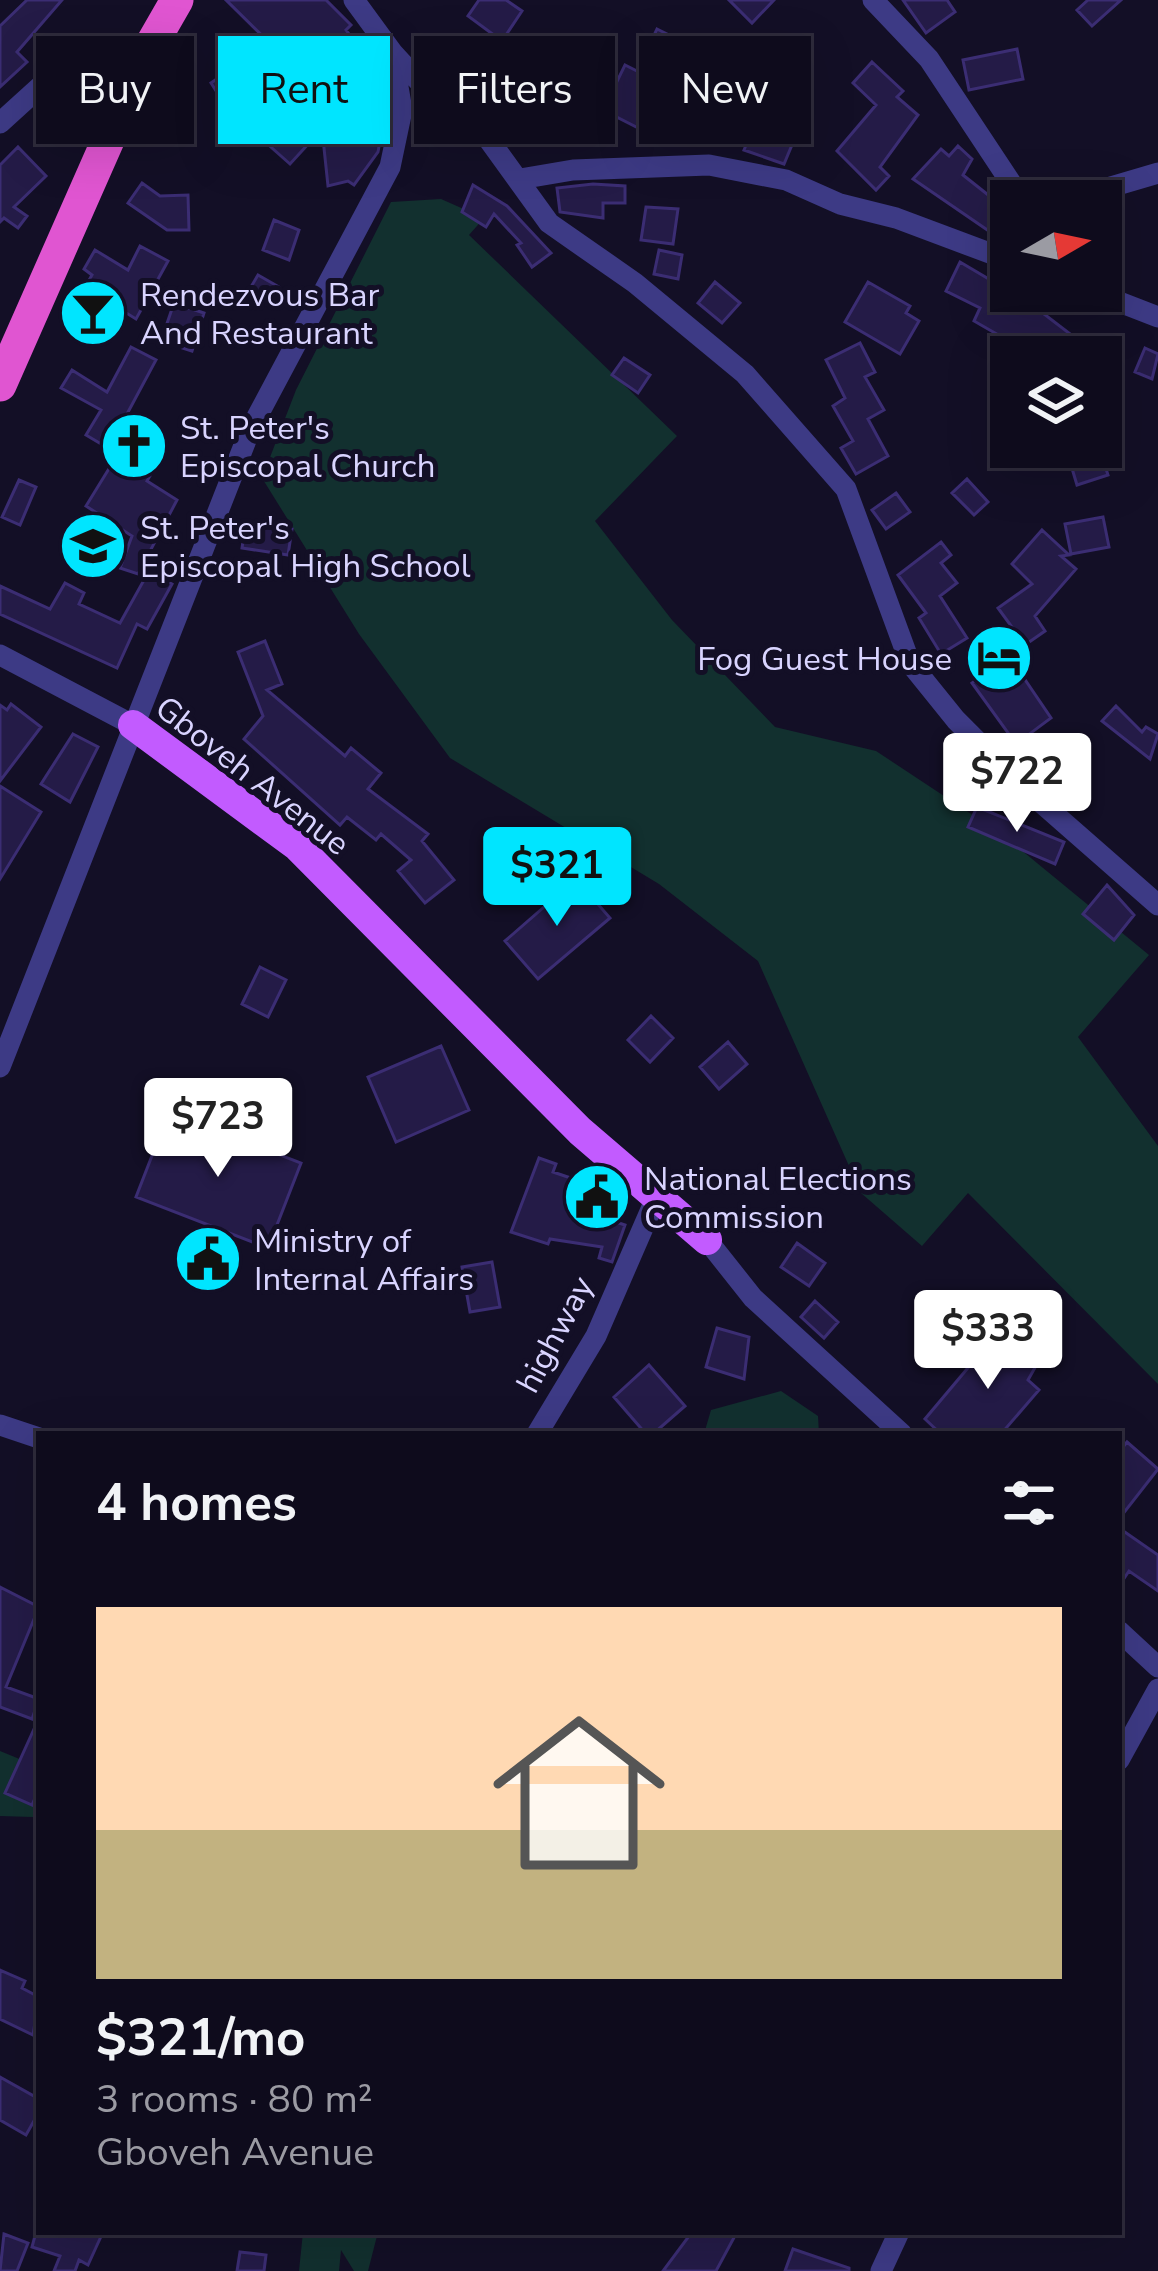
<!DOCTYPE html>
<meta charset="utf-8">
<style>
body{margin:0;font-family:"Nunito Sans",sans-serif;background:#171425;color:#f1f3f6;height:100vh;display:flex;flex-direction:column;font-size:45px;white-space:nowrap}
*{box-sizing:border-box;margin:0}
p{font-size:39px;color:#9b9ba3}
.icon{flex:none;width:66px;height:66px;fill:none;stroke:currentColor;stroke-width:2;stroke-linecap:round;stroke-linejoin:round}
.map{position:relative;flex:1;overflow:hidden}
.panel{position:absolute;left:36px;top:1431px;width:1086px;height:804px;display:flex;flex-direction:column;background:#0e0b1c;border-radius:0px;box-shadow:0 12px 48px #0002,0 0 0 3px #2e2b3b}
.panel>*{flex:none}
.guide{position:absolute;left:36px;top:36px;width:1086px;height:108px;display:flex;gap:24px}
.needle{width:78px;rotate:81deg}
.buttons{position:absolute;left:990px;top:180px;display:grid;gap:24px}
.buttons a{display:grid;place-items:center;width:132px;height:132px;border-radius:0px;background:#0e0b1c;box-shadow:0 12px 48px #0002,0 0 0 3px #2e2b3b;font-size:60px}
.price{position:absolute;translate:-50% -102px;padding:0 27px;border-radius:12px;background:#fff;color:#222;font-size:39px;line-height:78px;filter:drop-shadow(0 3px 6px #0008)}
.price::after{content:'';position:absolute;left:50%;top:72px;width:36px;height:27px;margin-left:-18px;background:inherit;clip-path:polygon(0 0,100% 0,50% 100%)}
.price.current{background:#00e5ff;color:#111}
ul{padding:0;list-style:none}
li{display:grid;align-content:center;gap:24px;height:636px;padding:0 60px}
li+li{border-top:3px solid #2e2b3b}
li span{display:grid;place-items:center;height:372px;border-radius:0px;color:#555}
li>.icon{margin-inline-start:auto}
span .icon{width:216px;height:216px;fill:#fffc;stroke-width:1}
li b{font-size:51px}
h2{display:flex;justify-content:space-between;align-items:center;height:144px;padding:0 60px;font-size:51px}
.chip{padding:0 42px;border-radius:0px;background:#0e0b1c;box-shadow:0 12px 48px #0002,0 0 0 3px #2e2b3b;font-size:42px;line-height:108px}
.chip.current{background:#00e5ff;color:#111}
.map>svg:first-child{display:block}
</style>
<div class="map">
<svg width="1158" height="2271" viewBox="0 0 1158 2271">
<rect width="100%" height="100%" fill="#130f26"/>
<path fill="#12302f" d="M441,199L484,218L469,235L677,436L595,521L672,620L775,727L876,751L1003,835L1149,955L1078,1037L1158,1146V1384L968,1193L922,1246L861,1193L758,961L659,884L450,758L359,634L262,478L296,390L391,202Z
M781,1391L818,1416L819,1434H704L711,1410Z
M0,1751L39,1767V1823L33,1817L0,1816Z
M303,2232H378L368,2271H354L341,2250L339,2271H299Z"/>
<path fill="#241b47" stroke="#3b2d73" stroke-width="3" d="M27,0H62L17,52L27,62L0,87V26Z
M226,0H326L351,25L346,30L373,67L367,71L383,87L385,101L371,116L383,125L378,152L354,185L348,181L328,186L322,129L344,115L317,84L274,110L310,142L290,164L227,108L211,83L231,69L244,89L289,62Z
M479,0H506L522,11L502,41L468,16Z
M729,0H774L752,23Z
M903,0H947L955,12L926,33Z
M1088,0H1121L1092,26L1077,10Z
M657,29L691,46L652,135L603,110L625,65L637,71Z
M767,37L796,49L763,114L733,102Z
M1017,49L1023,79L969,90L963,60Z
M872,62L903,91L897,97L918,115L880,167L889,176L876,190L837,151L876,105L853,83Z
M755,124L794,140L784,164L744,150Z
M958,146L972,159L963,175L1011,213V231L1002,240L913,179L941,149L949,156Z
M18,147L46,176L14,207L27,216L18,228L4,218L0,222V165Z
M142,183L160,196L188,195L189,230H167L128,203Z
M593,184L625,186V203H603V218L560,212L557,188Z
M473,185L507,206L551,253L532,267L517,245L521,243L494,214L486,227L462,212Z
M646,207L678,209L673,244L641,240Z
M274,220L299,230L289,260L263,250Z
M140,246L168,261L136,319L107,301L101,311L79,298L92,275L84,269L95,250L128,270Z
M659,250L682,255L678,279L654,274Z
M960,262L1031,304L1074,337L1121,357H1055L1041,348L1035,356L974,321L980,308L946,291Z
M258,275L279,287L268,305L248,292Z
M715,282L740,303L722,323L698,303Z
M868,282L910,306L906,313L919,321L900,354L845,322Z
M174,303L204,313L192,351L161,341Z
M860,343L875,372L865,377L884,410L868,419L888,456L856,474L841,448L853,441L833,406L845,398L826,360Z
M131,347L156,360L127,414L164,435L160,444L166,448L147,481L177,500L138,574L120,568L132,536L86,506L118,454L86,435L101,410L61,388L72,370L107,392Z
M1145,348L1158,354L1152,379L1135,372Z
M624,358L650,375L638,393L612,375Z
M1007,395H1011V451L992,445Z
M1099,447L1108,475L1077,485L1068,455Z
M967,479L988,502L974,515L952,493Z
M19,480L36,487L20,525L2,517Z
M896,493L910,512L886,529L872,510Z
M1103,517L1109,547L1071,554L1065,524Z
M246,522L292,529L288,555L242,548Z
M1042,530L1069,555L1061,556L1076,569L1035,616L1045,631L1025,645L998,608L1032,584L1012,564Z
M941,542L951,555L941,563L957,583L940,596L967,638L941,654L919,618L926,613L898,575Z
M149,571L172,584L147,629L137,624L117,668L0,614V586L50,609L65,583L84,593L79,604L120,623Z
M265,641L282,684L267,690L345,756L351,748L381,773L368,789L428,834L422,841L454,880L425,903L398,871L411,860L381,834L376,840L347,817L340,825L244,739L263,716L238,652Z
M1009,656L1051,718L1016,744L972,683Z
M11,704L41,727L0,781V705L7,710Z
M1116,706L1142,732L1146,727L1158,734L1150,759L1102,721Z
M73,734L98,747L70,802L41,784Z
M0,786L41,812L0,879Z
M977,807L1064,842L1055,864L968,827Z
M576,879L610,918L538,979L505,941Z
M1107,885L1134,915L1114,940L1083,914Z
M260,967L286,980L268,1017L242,1004Z
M651,1016L673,1038L650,1062L628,1040Z
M728,1042L747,1064L719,1089L700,1067Z
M441,1046L469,1110L396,1142L368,1077Z
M169,1112L301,1163L268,1248L136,1197Z
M539,1158L556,1164L553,1172L603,1189L592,1214L625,1225L612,1262L599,1258L602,1247L550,1239L548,1244L511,1232Z
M797,1243L825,1263L809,1286L781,1267Z
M492,1262L500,1307L470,1312L462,1267Z
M815,1301L838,1322L824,1338L801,1317Z
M717,1328L749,1337L744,1379L706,1367Z
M999,1331L1025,1355L1028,1350L1041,1357L1028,1380L1039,1390L1001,1434H941L925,1419Z
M649,1365L685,1406L653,1434H646L614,1397Z
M1127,1442L1158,1469L1119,1519V1452Z
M1119,1528L1158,1555V1591L1129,1571L1119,1586Z
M0,1587L39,1607L6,1687L39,1699L32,1719L0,1707Z
M39,1718V1789L32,1805L5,1793Z
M0,1970L25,1981L22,1988L39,1997L33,2035L0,2019Z
M0,2077L39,2099V2112L26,2135L0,2120Z
M36,2232H103L88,2265L79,2260L75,2271H54L60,2256L32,2247Z
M692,2232H737L716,2271H663Z
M4,2234L28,2243L17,2271H0Z
M793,2249L849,2268V2271H785Z
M240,2252L266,2255L264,2271H237Z"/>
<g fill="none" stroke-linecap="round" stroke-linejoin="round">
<path stroke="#3d3a85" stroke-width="21" d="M873,0L929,59L1023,201
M392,52L436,100L484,133L549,223L635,283L745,374L846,489L910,663L956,720L1021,785L1158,905
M44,83L51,51
M0,123L44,83L118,119
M520,179L573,170L709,165L786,180L840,204L896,218L1011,261
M1063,201L1158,173
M1091,291L1158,317
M0,655L133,725
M0,1067L250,430L390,167L402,110L392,52L354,0
M707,1240L753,1298L902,1434
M0,1425L39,1438
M537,1434L596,1336L656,1198
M1119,1631L1158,1667
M1119,1760L1158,1689
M881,2271L899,2232"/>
<path stroke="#c25bff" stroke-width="30" d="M133,725L297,846L580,1131L707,1240"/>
<path stroke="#e055d1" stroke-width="33" d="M0,385L146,54L177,0"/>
</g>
<defs>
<symbol id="bar-disc" viewBox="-11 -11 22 22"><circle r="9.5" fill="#00e5ff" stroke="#130f26"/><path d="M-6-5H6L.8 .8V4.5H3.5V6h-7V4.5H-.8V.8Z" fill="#111"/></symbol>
<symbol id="church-disc" viewBox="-11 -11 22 22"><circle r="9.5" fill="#00e5ff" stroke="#130f26"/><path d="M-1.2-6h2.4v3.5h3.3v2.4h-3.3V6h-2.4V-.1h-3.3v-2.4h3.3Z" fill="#111"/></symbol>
<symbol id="school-disc" viewBox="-11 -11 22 22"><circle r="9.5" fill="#00e5ff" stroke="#130f26"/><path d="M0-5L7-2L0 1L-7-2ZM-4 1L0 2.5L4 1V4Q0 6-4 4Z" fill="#111"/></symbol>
<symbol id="hotel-disc" viewBox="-11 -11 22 22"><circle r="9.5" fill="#00e5ff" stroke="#130f26"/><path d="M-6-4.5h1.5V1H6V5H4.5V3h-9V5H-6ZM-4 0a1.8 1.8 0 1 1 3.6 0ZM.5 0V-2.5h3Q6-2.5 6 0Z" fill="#111"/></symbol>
<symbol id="civic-disc" viewBox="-11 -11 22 22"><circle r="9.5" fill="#00e5ff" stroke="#130f26"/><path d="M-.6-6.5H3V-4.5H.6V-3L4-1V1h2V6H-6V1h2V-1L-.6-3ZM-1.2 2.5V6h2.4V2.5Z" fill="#111"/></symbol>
</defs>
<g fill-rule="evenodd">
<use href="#bar-disc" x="55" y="275" width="76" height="76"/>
<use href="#church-disc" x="96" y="408" width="76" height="76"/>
<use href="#school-disc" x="55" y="508" width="76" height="76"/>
<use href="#hotel-disc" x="961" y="620" width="76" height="76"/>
<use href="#civic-disc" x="559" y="1159" width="76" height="76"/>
<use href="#civic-disc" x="170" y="1221" width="76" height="76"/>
</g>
<g text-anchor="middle" stroke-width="10" stroke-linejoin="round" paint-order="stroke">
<g font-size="33" fill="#d9d4ff" stroke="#130f26" text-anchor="start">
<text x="140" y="306">Rendezvous Bar<tspan x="140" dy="38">And Restaurant</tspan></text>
<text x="180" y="439">St. Peter's<tspan x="180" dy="38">Episcopal Church</tspan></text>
<text x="140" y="539">St. Peter's<tspan x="140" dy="38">Episcopal High School</tspan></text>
<text x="952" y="670" text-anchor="end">Fog Guest House</text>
<text x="644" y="1190">National Elections<tspan x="644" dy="38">Commission</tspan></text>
<text x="254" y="1252">Ministry of<tspan x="254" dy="38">Internal Affairs</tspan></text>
</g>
<g font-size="33" fill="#d9d4ff" stroke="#130f26">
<text transform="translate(253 775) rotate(38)" y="12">Gboveh Avenue</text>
<text transform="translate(554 1334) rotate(-62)" y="12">highway</text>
</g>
</g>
</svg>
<div class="buttons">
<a><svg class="needle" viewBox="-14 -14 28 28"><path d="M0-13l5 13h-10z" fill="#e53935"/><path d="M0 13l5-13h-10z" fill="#9b9ba3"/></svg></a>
<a><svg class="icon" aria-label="layers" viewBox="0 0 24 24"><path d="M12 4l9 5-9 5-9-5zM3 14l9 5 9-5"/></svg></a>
</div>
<b class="price" style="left:1017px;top:835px">$722</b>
<b class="price current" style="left:557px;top:929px">$321</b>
<b class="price" style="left:218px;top:1180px">$723</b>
<b class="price" style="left:988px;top:1392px">$333</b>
<div class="guide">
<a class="chip">Buy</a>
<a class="chip current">Rent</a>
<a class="chip">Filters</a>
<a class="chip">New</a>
</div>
<section class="panel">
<h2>4 homes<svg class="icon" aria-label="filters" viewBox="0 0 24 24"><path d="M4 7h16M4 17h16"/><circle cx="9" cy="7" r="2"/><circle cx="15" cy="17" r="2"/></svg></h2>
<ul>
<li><span style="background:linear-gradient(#ffd9b3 60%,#c2b280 0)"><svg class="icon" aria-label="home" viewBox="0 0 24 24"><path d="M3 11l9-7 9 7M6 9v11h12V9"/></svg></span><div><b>$321/mo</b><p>3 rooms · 80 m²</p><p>Gboveh Avenue</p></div></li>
</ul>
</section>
</div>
